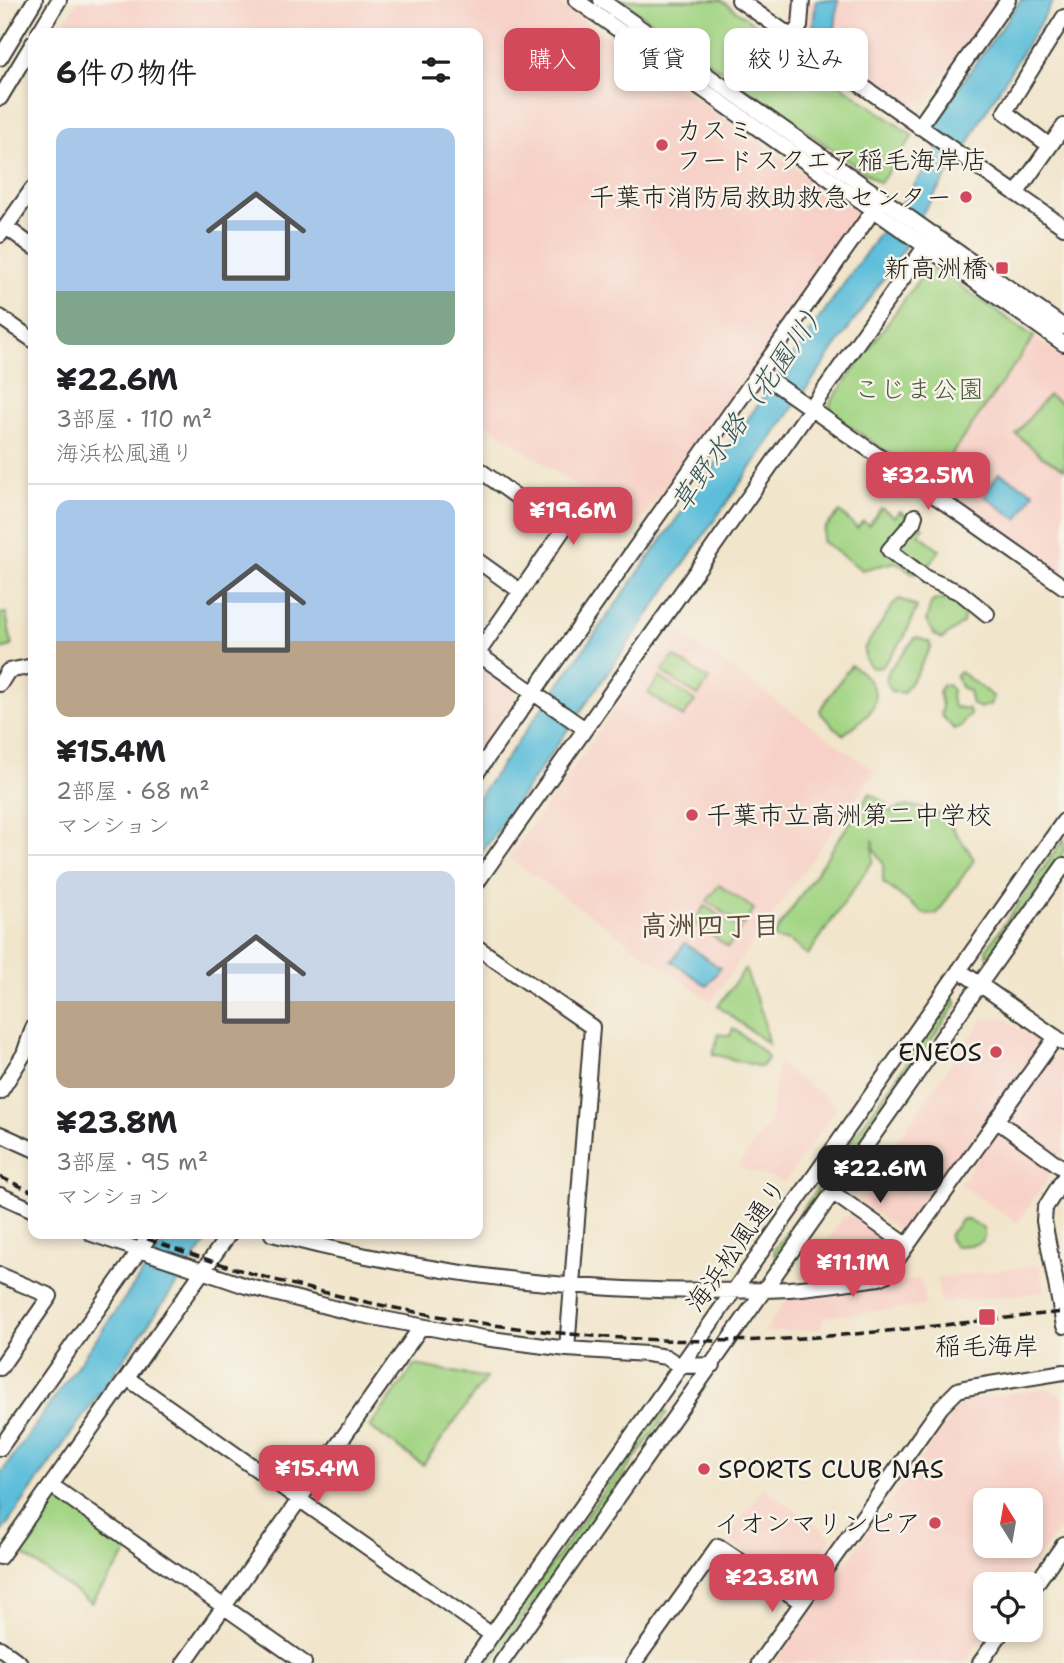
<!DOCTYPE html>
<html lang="ja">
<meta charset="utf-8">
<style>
body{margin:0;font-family:"Shantell Sans","Klee One",sans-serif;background:#f6f6f6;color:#202124;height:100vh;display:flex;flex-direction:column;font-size:26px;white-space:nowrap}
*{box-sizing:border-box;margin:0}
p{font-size:23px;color:#757577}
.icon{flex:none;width:38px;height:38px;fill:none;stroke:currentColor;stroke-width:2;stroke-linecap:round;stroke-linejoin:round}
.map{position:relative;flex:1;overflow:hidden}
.panel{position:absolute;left:28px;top:28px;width:455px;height:1211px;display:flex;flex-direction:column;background:#fff;border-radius:14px;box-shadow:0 4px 10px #0003}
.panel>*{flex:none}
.hud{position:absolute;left:504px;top:28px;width:455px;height:63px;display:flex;gap:14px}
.needle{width:46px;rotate:349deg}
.tools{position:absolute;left:973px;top:1488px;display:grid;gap:14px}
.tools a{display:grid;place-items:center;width:70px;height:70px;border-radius:14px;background:#fff;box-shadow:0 4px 10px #0003;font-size:35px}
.price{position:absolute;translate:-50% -60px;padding:0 16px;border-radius:14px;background:#d1495b;color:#fff;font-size:23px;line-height:46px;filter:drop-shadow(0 2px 4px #0008)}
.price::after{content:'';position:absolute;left:50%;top:42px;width:21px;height:16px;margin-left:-10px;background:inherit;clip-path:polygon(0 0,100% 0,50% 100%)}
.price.active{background:#222;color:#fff}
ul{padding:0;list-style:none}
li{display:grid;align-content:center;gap:14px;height:371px;padding:0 28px}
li+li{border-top:2px solid #e0e0e0}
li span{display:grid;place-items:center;height:217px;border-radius:14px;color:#555}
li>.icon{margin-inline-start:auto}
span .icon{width:126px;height:126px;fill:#fffc;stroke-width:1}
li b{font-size:30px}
h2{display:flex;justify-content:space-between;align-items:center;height:84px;padding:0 28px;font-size:30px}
.tag{padding:0 24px;border-radius:14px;background:#fff;box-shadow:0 4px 10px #0003;font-size:24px;line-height:63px}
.tag.active{background:#d1495b;color:#fff}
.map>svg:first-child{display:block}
</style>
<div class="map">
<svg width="1064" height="1663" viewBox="0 0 1064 1663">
<rect width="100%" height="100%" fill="#f7f3e8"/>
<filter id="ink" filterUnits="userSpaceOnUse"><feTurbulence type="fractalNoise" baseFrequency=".0143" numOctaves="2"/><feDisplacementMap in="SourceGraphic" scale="14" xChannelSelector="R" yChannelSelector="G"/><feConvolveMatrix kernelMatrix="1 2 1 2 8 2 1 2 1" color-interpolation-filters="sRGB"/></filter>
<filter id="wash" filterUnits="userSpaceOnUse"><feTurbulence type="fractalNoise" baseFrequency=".00686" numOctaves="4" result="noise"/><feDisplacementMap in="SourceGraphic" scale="28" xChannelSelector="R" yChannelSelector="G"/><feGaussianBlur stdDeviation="1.57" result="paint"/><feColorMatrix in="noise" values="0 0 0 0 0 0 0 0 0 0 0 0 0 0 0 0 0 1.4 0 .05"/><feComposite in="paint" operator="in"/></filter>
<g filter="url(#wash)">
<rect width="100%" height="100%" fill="#f1e5cb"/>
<path fill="#f7d1c7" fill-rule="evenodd" d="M78,0H554L861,214L736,392L635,528L478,417V33H58Z
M810,0H997L924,103L904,107L807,38Z
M1034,337L1064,359V577L931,483Z
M678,631L875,771L711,1001L509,858L669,633Z
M478,661L514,687L515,698L478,752Z
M1004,1017L1036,1040L1038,1047L908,1230L901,1232L860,1203L858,1195L983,1019Z
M1058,1055L1064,1060V1154L1059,1155L1012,1121L1011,1113L1050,1057Z
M778,1063L836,1105L835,1110L785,1182L737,1167L770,1122Z
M1003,1134L1049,1167L1050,1176L1017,1223L960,1184L995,1135Z
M851,1216L891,1244L893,1251L882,1270L800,1279L843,1218Z
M1040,1265L1045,1292L940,1303L937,1278Z
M917,1279L922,1283L925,1306L823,1317L820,1329L764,1332L787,1298Z
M1048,1388L1064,1398V1522L1020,1584H985V1629H988L964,1663H775L958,1406L969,1400ZM985,1500H1031V1545H985Z
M764,1488L832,1537L800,1583L791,1584L731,1542L730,1534Z"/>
<path fill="#a2d483" stroke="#5f7850" stroke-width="2" d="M621,0H721L913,136L880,183Z
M936,269L1034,337L931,483L831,413L830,403L925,271Z
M1048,395L1064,405V469L1042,456L1016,434Z
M881,508L895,517L900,511L923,528L919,534L940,550L926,569L915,574L895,562L862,570L822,541L825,528L840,512L857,528L863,521L869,525Z
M900,599L917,607L904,638L882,667L872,668L865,659L864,649L895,602Z
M935,600H947L961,607L964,616L963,623L942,639L935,635L926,621L931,603Z
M6,613L12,646L0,649V614Z
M916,637L929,642L931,646L917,673L903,693L891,691L885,680L889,670Z
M674,656L709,680L698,696L662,672Z
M851,665C867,674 884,694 870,712C863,720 852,727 843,735L822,715L820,710Z
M960,672L994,697L990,705L980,708L972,704L969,691L961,687L956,676L957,673Z
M660,677L695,701L683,717L648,693Z
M942,685H948L952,689L951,698L954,707L969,709L970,715L965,719L962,726L954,729L941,715L942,706L939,692Z
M870,793L888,805L891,812C908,800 926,809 944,816C953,832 966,843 974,860L937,914H924L883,882V863L874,849L873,839V861L808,955L787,939L786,941L775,939L774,935Z
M1064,839V851L991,954L987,955L986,950Z
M719,885L754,909L743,926L707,901Z
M705,906L740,930L728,947L693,922Z
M745,969L763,1016L768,1044L718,1006Z
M952,999L956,1001V1005L779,1255H775L774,1250Z
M733,1028L766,1054L768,1059L761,1067L713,1054L719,1034L730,1036Z
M962,1219L969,1220L983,1228C989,1247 969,1245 955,1246L949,1239L950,1234Z
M415,1365L486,1378L423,1465L370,1427Z
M662,1409L667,1413L491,1663H482Z
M58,1496L131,1548L91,1603L18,1551Z"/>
<path fill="#5cbeda" stroke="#3c6d7b" stroke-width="2" d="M816,0H838L835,29L813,28Z
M1021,0H1054L980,121L967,146L923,212L900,255L478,858V798L937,153L933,123Z
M999,473L1034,492L1018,520L984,496Z
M685,943L720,968L707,986L672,961Z
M170,1234H212L0,1534V1475Z"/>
</g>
<g filter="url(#ink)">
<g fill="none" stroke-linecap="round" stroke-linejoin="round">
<defs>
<path id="minor" d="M576,0L1064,344
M601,0L1064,327
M739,0L1064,227
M39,33L59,0
M791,37L800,26L802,0
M0,58L35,0
M0,98L33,43
M919,127L1008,0
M1050,146L1005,112L1064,17
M1016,194L1064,126
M6,227L33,247
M0,235L33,188
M0,317L33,340
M759,372L1064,587
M478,469L563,530L478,653
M915,516L913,522L889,550L926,578L961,593L987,614
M478,561L520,591
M478,654L585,729
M0,684L8,671L33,666
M478,771L882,198
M478,881L934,234
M478,948L592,1027L567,1349
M959,970L1064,1043
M0,1092L24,1054L33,1028
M996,1120L1064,1169
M0,1134L33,1149
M1064,1178L1045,1208L1044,1221L1064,1326
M833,1193L907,1245
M0,1195L33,1210
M92,1234L246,1286L357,1314L484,1338L567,1349L647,1354L666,1357L680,1366L713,1365
M272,1234C445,1279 610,1297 789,1289C818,1287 849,1282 879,1278L886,1275L1056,1037
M0,1275L50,1296L0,1368
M127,1378L492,1635
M0,1448L151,1234
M51,1485L304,1663
M0,1557L229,1234
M1031,1591L1064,1544
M0,1648L20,1663
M184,1663L421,1327
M472,1663L1064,821
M501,1663L1064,865
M634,1663L718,1546L801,1602
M759,1663L941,1407L958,1390L965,1388L1064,1372
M980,1663L1004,1629"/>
</defs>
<use href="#minor" stroke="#3c3a36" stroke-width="18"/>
<use href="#minor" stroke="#fff" stroke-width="14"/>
<path stroke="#1c1c1c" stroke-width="3.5" stroke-dasharray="10 5" stroke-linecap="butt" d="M0,1177L33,1192
M133,1234C177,1249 220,1265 264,1277C426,1321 595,1346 763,1340C863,1336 964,1322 1064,1312"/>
</g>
</g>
<g fill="#d1495b" stroke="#f7f3e8" stroke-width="2.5">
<circle cx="662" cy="145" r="7"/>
<circle cx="966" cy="197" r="7"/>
<rect x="995" y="261" width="14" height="14" rx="3.5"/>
<circle cx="692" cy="815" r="7"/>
<circle cx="996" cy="1052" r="7"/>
<rect x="978" y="1308" width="18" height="18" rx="3.5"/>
<circle cx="704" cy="1469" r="7"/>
<circle cx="935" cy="1523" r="7"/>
</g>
<g text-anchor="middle" stroke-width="5" stroke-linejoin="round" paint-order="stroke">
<g font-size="26" fill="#1c1c1c" stroke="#f7f3e8" text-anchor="end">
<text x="676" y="139" text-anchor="start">カスミ<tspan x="676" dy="30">フードスクエア稲毛海岸店</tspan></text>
<text x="952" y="206">千葉市消防局救助救急センター</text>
<text x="988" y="277">新高洲橋</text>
<text x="706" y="824" text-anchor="start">千葉市立高洲第二中学校</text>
<text x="982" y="1061">ENEOS</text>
<text x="987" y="1355" text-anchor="middle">稲毛海岸</text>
<text x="718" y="1478" text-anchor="start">SPORTS CLUB NAS</text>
<text x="921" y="1532">イオンマリンピア</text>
</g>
<g font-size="26" fill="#4b5c40" stroke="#f7f3e8">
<text x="919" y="398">こじま公園</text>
</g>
<g font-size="26" fill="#1c1c1c" stroke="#f7f3e8">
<text transform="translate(736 1245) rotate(-55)" y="9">海浜松風通り</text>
</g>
<g font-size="28" font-style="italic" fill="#32555e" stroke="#f7f3e8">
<text transform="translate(749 405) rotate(-55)" y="10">草野水路（花園川）</text>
</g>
<g font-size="28" font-weight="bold" fill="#5c4834" stroke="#f7f3e8">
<text x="710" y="935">高洲四丁目</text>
</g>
</g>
</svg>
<div class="tools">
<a><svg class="needle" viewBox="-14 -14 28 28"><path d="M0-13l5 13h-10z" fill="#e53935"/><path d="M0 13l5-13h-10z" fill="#757577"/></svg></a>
<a><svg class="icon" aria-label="locate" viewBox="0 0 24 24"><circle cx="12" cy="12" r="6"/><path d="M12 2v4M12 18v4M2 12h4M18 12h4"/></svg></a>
</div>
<b class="price" style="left:928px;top:512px">¥32.5M</b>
<b class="price" style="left:573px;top:547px">¥19.6M</b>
<b class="price active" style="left:880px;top:1205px">¥22.6M</b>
<b class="price" style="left:853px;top:1299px">¥11.1M</b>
<b class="price" style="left:317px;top:1505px">¥15.4M</b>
<b class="price" style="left:772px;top:1614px">¥23.8M</b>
<div class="hud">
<a class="tag active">購入</a>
<a class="tag">賃貸</a>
<a class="tag">絞り込み</a>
</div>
<section class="panel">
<h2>6件の物件<svg class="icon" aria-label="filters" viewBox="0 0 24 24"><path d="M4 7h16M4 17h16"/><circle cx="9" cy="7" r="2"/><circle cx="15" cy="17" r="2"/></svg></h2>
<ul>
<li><span style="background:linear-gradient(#a9c7e8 75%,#7fa58c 0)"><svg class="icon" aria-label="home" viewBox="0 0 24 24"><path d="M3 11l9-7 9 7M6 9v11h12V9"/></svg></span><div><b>¥22.6M</b><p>3部屋 · 110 m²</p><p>海浜松風通り</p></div></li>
<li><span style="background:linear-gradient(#a9c7e8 65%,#b9a48a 0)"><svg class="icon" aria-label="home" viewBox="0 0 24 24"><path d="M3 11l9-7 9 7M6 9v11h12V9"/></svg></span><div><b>¥15.4M</b><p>2部屋 · 68 m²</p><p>マンション</p></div></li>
<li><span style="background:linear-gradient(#c9d6e8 60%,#b9a48a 0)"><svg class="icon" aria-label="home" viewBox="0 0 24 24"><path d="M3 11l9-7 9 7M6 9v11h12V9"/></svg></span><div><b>¥23.8M</b><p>3部屋 · 95 m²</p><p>マンション</p></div></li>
</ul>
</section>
</div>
